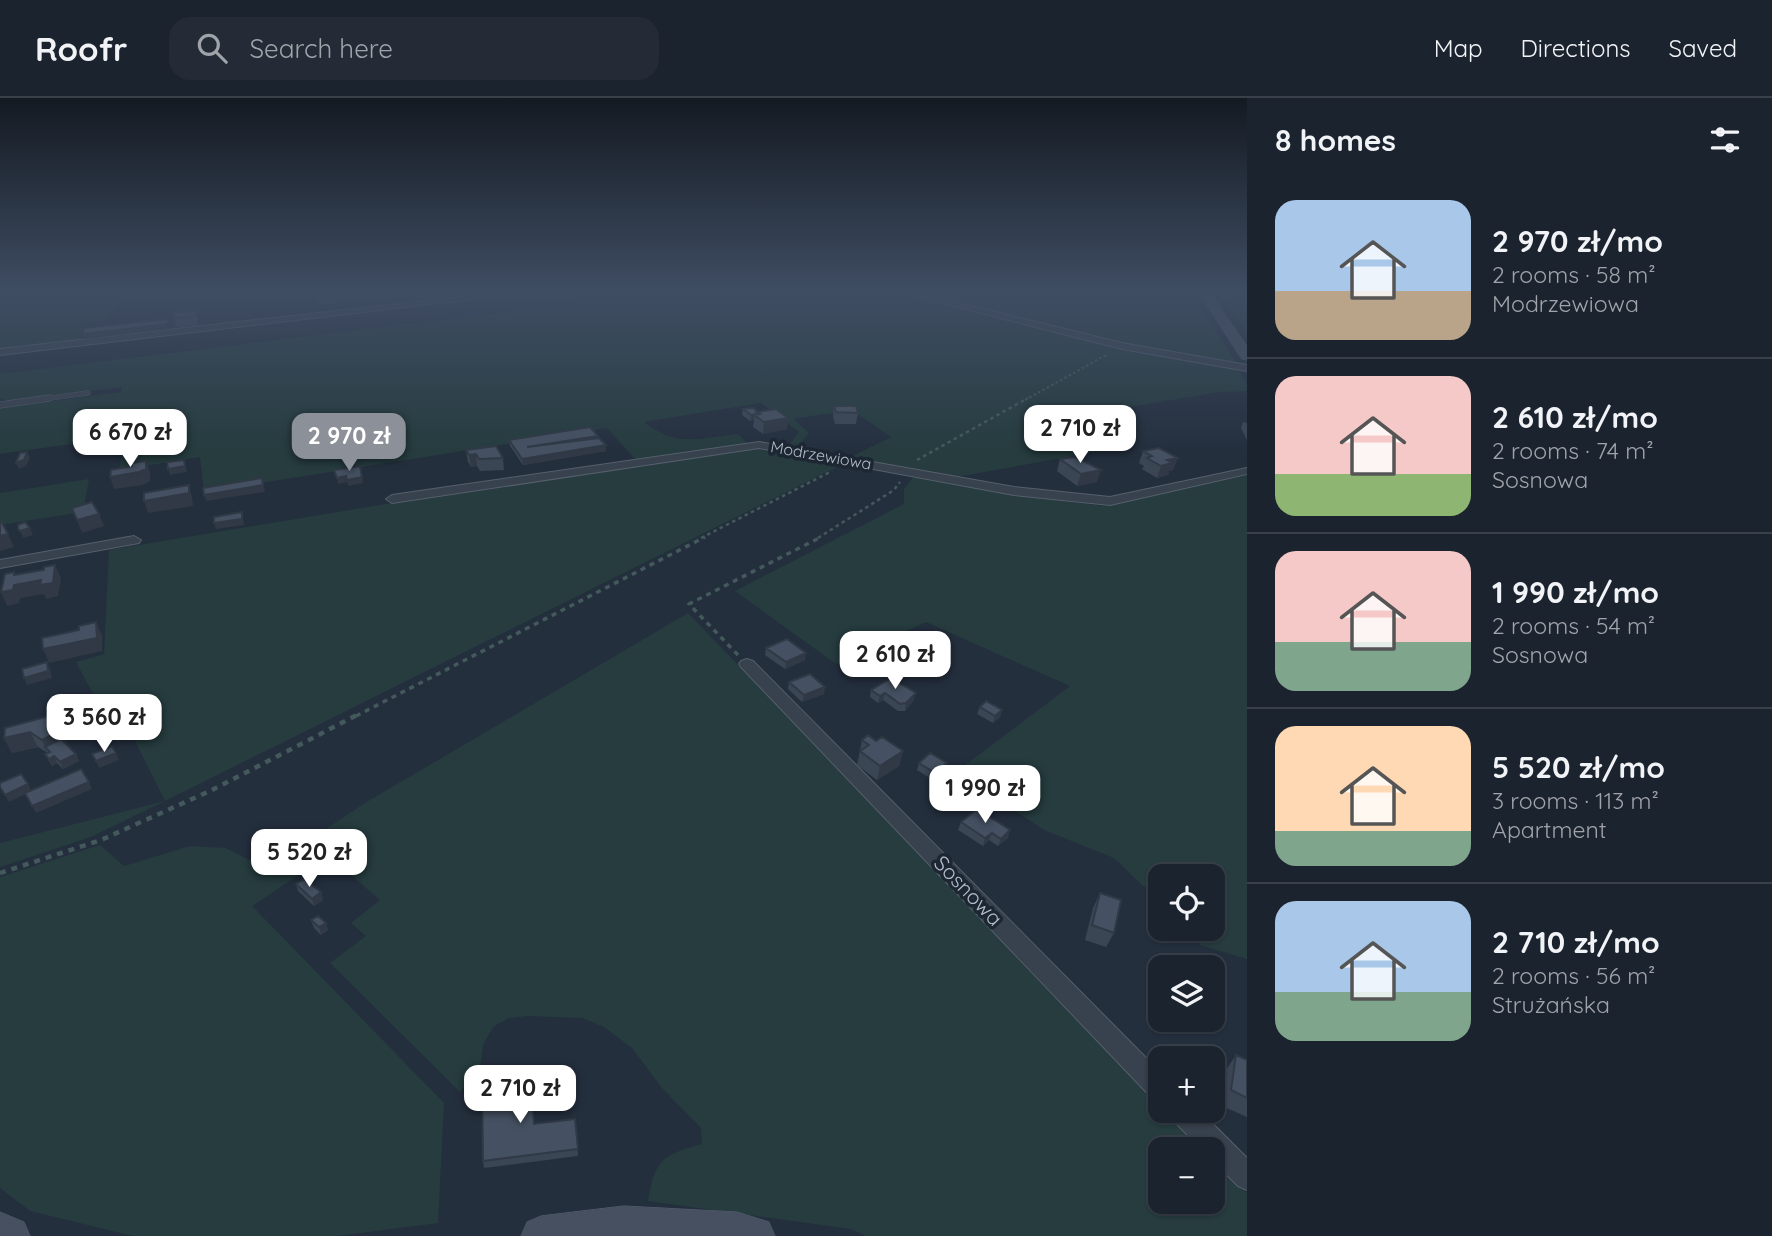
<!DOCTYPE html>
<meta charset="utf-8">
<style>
body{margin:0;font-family:Quicksand,sans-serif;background:#242b36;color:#f1f3f6;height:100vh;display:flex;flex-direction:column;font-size:26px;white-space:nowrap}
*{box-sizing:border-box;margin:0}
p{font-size:23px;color:#a0a4aa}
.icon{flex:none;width:38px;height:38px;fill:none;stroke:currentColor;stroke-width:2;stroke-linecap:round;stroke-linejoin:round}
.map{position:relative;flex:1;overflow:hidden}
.drawer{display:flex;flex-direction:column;background:#1b232e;width:525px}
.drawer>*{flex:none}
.tools{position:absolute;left:1148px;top:766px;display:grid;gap:14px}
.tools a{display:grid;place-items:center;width:77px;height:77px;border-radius:14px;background:#1b232e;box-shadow:0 2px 5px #0004,0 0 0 2px #39404a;font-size:35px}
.price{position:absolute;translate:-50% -60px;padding:0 16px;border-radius:14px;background:#fff;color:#222;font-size:23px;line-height:46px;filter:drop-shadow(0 2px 4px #0008)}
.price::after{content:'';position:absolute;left:50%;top:42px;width:21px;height:16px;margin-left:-10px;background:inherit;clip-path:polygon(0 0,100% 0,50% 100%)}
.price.current{background:#8c9099;color:#fff}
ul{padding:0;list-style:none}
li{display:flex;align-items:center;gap:21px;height:175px;padding:0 28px}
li+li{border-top:2px solid #39404a}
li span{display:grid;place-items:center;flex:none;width:196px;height:140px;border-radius:21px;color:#555}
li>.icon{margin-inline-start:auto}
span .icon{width:84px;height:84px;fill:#fffc;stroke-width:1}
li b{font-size:30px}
h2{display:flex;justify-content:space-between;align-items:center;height:84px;padding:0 28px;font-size:30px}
header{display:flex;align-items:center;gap:42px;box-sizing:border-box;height:98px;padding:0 35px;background:#1b232e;border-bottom:2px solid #39404a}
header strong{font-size:33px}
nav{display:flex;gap:38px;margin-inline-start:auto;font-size:24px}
.search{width:490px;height:63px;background:#242b36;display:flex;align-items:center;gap:18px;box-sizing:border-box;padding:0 24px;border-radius:21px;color:#a0a4aa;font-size:26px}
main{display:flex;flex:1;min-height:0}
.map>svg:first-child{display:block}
</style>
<header>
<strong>Roofr</strong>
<div class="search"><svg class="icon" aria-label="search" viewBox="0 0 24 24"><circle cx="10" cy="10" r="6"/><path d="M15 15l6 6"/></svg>Search here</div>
<nav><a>Map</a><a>Directions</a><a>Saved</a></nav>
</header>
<main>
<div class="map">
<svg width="1247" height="1138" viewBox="0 0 1247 1138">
<rect width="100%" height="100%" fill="#242f3e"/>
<path fill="#263c3f" d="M0,193H213L121,203L106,223L83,226L80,244L0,253Z
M676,193H891L1089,241L1237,269L1247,286V293L1219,294L1045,323L1095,354L951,380L851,359L891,339L852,312L794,321L809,335L798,349L788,348L799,334L761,305L644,324C676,350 700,340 738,336L748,346L636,362L607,330L204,394L200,359L120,372L121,339L0,356V310L121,294L122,289L10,304L0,300V276Z
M901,193H1189L1238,267L1168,255Z
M1218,193H1247V235Z
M766,349L847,364L165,703L91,739L0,769V745L165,703L121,615L105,618L76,564L104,556L109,452L386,406Z
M915,377L1016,397L1103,408L1247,377V861L1200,847L1196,831H1213V779H1160V796L1143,788L1114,760L1044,732L956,674L1070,588L926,524L836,566L735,493L904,406V391Z
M89,381L83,414L0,427V395Z
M688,515L1160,1005V1013H1168L1205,1052H1160V1104H1213V1060L1247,1095V1138H866L851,1131L648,1103C655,1061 662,1057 702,1046L701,1030L662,990L632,950L604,929L582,920L527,918L509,920L493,929L483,947L480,971L460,994L330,865L366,838L351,825L380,802L328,757L252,808L444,1005L438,1125L337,1138H133L30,1113L0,1090V779L100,747L124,768L190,748L225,750L250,762L288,741L323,733L365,705Z"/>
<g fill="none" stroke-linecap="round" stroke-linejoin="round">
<defs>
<path id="service-far1" d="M36,302L88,295"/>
<path id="service" d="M0,307L49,300"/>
<path id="minor" d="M513,193H542L0,257V251Z
M894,193H910L1122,245L1247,267V273L1122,251Z
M759,344L1014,389L1110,399L1247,370V376L1110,407L1014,397L759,350L392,405L386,401L392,397Z
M134,438L141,442L139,445L0,470V462Z
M747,561L753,563L1160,974V1003L1151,999L741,569L739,566L741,563Z
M1170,1013H1200L1247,1060V1092L1238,1088L1213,1063V1052H1202L1173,1022Z"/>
<path id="secondary" d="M1198,193H1209L1247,248V262L1242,261Z
M624,1108L737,1114L769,1124L775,1138H521L527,1124L541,1118Z
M0,1114L24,1124L30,1138H0Z"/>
</defs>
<use href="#service-far1" stroke="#565f6c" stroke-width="5"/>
<use href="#service" stroke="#565f6c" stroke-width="7"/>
<use href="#minor" stroke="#565f6c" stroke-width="2"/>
<use href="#secondary" stroke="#565f6c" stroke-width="1"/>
<path stroke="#44595c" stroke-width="2" stroke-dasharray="2.5 2.5" stroke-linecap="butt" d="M1025,302L1106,257"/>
<path stroke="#44595c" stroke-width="2.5" stroke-dasharray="3.5 3.5" stroke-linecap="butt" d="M917,362L1028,300
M701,440L832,373
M818,440L894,392L900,384"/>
<path stroke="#44595c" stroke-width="3.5" stroke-dasharray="5 5" stroke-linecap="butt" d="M738,557L689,506L821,439
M356,618L705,439"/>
<path stroke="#44595c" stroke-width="4.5" stroke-dasharray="6 6" stroke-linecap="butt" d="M0,775L101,742L210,693L359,616"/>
<use href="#service-far1" stroke="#38414e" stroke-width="4.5"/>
<use href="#service" stroke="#38414e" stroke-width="6"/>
<use href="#minor" fill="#38414e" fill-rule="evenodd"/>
<use href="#secondary" fill="#465061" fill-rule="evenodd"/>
</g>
<path fill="#3b4654" d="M314,193L335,196L337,205L317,206Z
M541,193H568V203H551L542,199Z
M196,213L199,228L176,229L174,220Z
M834,308L858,315L856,326H835L833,319Z
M743,311L758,314L787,331L763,336L753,329L754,322L750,323L742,317Z
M1243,324L1247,325V342L1241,330Z
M598,338V340L606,353L523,367L510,348L509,342Z
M466,352L503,360L504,372L480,373L477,368L471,369L468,364Z
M1143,353L1178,360L1173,372L1169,373L1168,377L1157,380L1142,371L1144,368L1139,365Z
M1060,361L1097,384L1077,388L1057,373Z
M766,550L805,562L785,571L765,557Z
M891,580L914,602L905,613H898L883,602L878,605L870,599L871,592Z
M789,584L824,596L802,604L788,591Z
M980,609L1002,612L1000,619L993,625L977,616Z
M5,630H60L68,646L67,647L76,656L79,663L63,671L57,665L52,668L45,656L48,655L38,649L12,655L4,640Z
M862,642L876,643L903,653L899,668L877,682L857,667Z
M919,665H947L945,672L933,682L917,672Z
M961,724L1008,740L998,748L989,742L983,748L958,732Z
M296,786L321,794L323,802L314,808L298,793Z
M1100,795L1114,835L1106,849L1085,842L1093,810Z
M1156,799L1160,800V831H1184L1180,839L1162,836L1152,807Z
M311,822L326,825L328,832L321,837L314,830Z
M1236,957L1247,962V1019L1220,1007L1226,972Z
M575,1021L578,1058L484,1070L483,1063L534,1026Z"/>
<path fill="#303945" d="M382,193H392V197L371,199L370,195Z
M453,193H473L453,196Z
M168,221L169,231L85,241L83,236Z
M756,316L754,317V322L750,323L751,317Z
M788,320L787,331L763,336L764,324Z
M606,347V353L523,367L522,361Z
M27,354L30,360L26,368L19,371L16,365Z
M476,356L477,368L471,369L469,357Z
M1178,360L1173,372L1169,373L1168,377L1157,380L1161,368L1167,362Z
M184,362L187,374L170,377L168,371Z
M146,363L150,375V383L143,387L114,391L110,379Z
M1101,372L1097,384L1077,388L1081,376Z
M346,378L347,384L338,386L337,380Z
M362,379L363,385L348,388L347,382Z
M262,380L265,394L206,403L204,397Z
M189,387L192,400L193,408L148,415L144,403Z
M242,414L244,427L216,431L214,425Z
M99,416L104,428L82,435L77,422Z
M30,430L33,437L23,440L20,433Z
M8,436L14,449L0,453V438Z
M55,467L61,480L58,498L46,501L44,496L20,500L19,505L7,508L1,494L14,477V474L20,486Z
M96,524L102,537V553L49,565L43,551Z
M806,555L805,562L785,571L786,564Z
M47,564L50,571L52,580L27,587L24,580Z
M825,589L824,596L802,604L804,597Z
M885,595L883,602L878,605L880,598Z
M916,595L914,602L905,613L906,605Z
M1002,612L1000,619L993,625L995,618Z
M53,617L68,646L51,655L45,649L42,642L53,623Z
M30,634L38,649L12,655L4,640Z
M903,653L899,668L877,682L880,668Z
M116,655L119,662L99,670L96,663Z
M76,656L79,663L63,671L60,664Z
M54,658L57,665L52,668L49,661Z
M947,665L945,672L933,682L935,675Z
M89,684L92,691L36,715L32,708Z
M28,686L32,693L9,704L5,697Z
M1010,732L1008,740L998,748L1001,741Z
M992,735L989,742L983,748L985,740Z
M321,794L323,802L314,808L312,801Z
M326,825L328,832L321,837L319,829Z"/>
<path fill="#455162" stroke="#303945" stroke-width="2" d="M314,193H334L335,196L315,197Z
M196,213L197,218L174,220L173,215Z
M168,221V226L83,236L84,230Z
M834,308H856L858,315L836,314Z
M753,310L758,314H757L756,316L751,317L743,311Z
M776,311L788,320L764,324L754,317L760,316L757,314Z
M590,329L598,338L527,349L599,340L606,347L522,361L509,342Z
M496,348L503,360L479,361L476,356L469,357L466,352Z
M1159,350L1178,360L1167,362L1172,365L1161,368L1147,360L1152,358L1143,353Z
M27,354L24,362L16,365L20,355Z
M1075,359L1101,372L1081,376L1060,361Z
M184,362L185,368L168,371L167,364Z
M146,363V371L139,374L110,379L111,372L132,368V365Z
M360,368L362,379L347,382L346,378L337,380L334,372Z
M262,380L263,387L204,397L203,390Z
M189,387V395L144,403V395Z
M92,404L99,416L77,422L72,410Z
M242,414V421L214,425V419Z
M1,423L8,436L0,438V424Z
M25,424L30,430L20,433L18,431V427Z
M55,467L53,485L40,487L41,482L14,487L13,492L1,494L5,476L14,474V477L37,473L44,472V469Z
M96,524L97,540L43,551L42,540L79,532V528Z
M787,541L806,555L786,564L766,550Z
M47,564L48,573L24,580L22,571Z
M810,576L825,589L804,597L789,584Z
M891,580L916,595L906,605L900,606L885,595L880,598L871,592Z
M986,603L1002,612L995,618L980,609Z
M53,617V623L61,632L42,642L30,634L4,640L5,630Z
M868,637L876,643L882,639L903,653L880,668L860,653L869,647L862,642Z
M61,641L76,656L60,664L54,658L49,661L45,656L50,654L45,649Z
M112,648L116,655L96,663L92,656Z
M930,655L947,665L935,675L919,665Z
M81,671L89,684L32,708L25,695Z
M21,676L28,686L5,697L0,689V685Z
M977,711L1010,732L1001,741L992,735L985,740L961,724Z
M304,781L321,794L312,801L296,786Z
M1100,795L1121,802L1114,835L1092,827Z
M1156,799L1160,800V812Z
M318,818L326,825L319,829L311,822Z
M1236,957L1247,962V1000L1231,992Z
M531,983L534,1026L575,1021L578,1051L483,1063L482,989Z"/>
<linearGradient id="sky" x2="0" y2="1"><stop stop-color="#141a22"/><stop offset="0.55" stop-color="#3f4d63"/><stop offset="1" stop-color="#3f4d63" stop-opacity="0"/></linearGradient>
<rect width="1247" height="353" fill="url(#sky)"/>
<g text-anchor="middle" stroke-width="7" stroke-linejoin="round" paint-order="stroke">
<g font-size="16" fill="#b4bcc9" stroke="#1d2633">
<text transform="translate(821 357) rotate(10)" y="6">Modrzewiowa</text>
</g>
<g font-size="21" fill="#b4bcc9" stroke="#1d2633">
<text transform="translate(968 793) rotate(46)" y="7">Sosnowa</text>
</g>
</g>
</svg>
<div class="tools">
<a><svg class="icon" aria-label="locate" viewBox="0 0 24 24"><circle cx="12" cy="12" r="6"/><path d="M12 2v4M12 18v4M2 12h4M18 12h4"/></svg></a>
<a><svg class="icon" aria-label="layers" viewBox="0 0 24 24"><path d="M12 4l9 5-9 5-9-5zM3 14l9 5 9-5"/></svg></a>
<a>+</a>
<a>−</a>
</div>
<b class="price" style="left:1080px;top:367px">2 710 zł</b>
<b class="price" style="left:130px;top:371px">6 670 zł</b>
<b class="price current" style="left:349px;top:375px">2 970 zł</b>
<b class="price" style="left:895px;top:593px">2 610 zł</b>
<b class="price" style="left:104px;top:656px">3 560 zł</b>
<b class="price" style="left:985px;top:727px">1 990 zł</b>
<b class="price" style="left:309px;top:791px">5 520 zł</b>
<b class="price" style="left:520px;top:1027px">2 710 zł</b>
</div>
<section class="drawer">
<h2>8 homes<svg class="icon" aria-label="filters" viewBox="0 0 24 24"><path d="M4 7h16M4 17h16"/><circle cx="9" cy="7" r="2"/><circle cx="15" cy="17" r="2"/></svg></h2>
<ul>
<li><span style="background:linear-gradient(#a9c7e8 65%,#b9a48a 0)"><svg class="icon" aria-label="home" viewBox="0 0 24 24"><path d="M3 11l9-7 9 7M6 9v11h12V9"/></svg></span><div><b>2 970 zł/mo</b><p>2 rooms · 58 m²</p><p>Modrzewiowa</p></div></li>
<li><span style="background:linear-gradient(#f6c9c9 70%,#8fb573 0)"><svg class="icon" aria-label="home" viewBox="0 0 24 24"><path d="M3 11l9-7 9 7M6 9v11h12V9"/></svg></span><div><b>2 610 zł/mo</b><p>2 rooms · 74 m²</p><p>Sosnowa</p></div></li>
<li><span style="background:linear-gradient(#f6c9c9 65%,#7fa58c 0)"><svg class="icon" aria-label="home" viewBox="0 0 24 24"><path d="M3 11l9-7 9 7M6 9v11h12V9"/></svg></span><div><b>1 990 zł/mo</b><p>2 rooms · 54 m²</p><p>Sosnowa</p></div></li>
<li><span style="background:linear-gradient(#ffd9b3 75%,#7fa58c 0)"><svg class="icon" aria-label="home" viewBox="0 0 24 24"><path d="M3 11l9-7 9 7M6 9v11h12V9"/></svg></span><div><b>5 520 zł/mo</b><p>3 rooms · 113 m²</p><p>Apartment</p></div></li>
<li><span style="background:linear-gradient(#a9c7e8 65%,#7fa58c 0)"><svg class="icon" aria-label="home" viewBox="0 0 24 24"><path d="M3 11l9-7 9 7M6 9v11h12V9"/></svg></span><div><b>2 710 zł/mo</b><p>2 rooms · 56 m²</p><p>Strużańska</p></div></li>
</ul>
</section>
</main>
